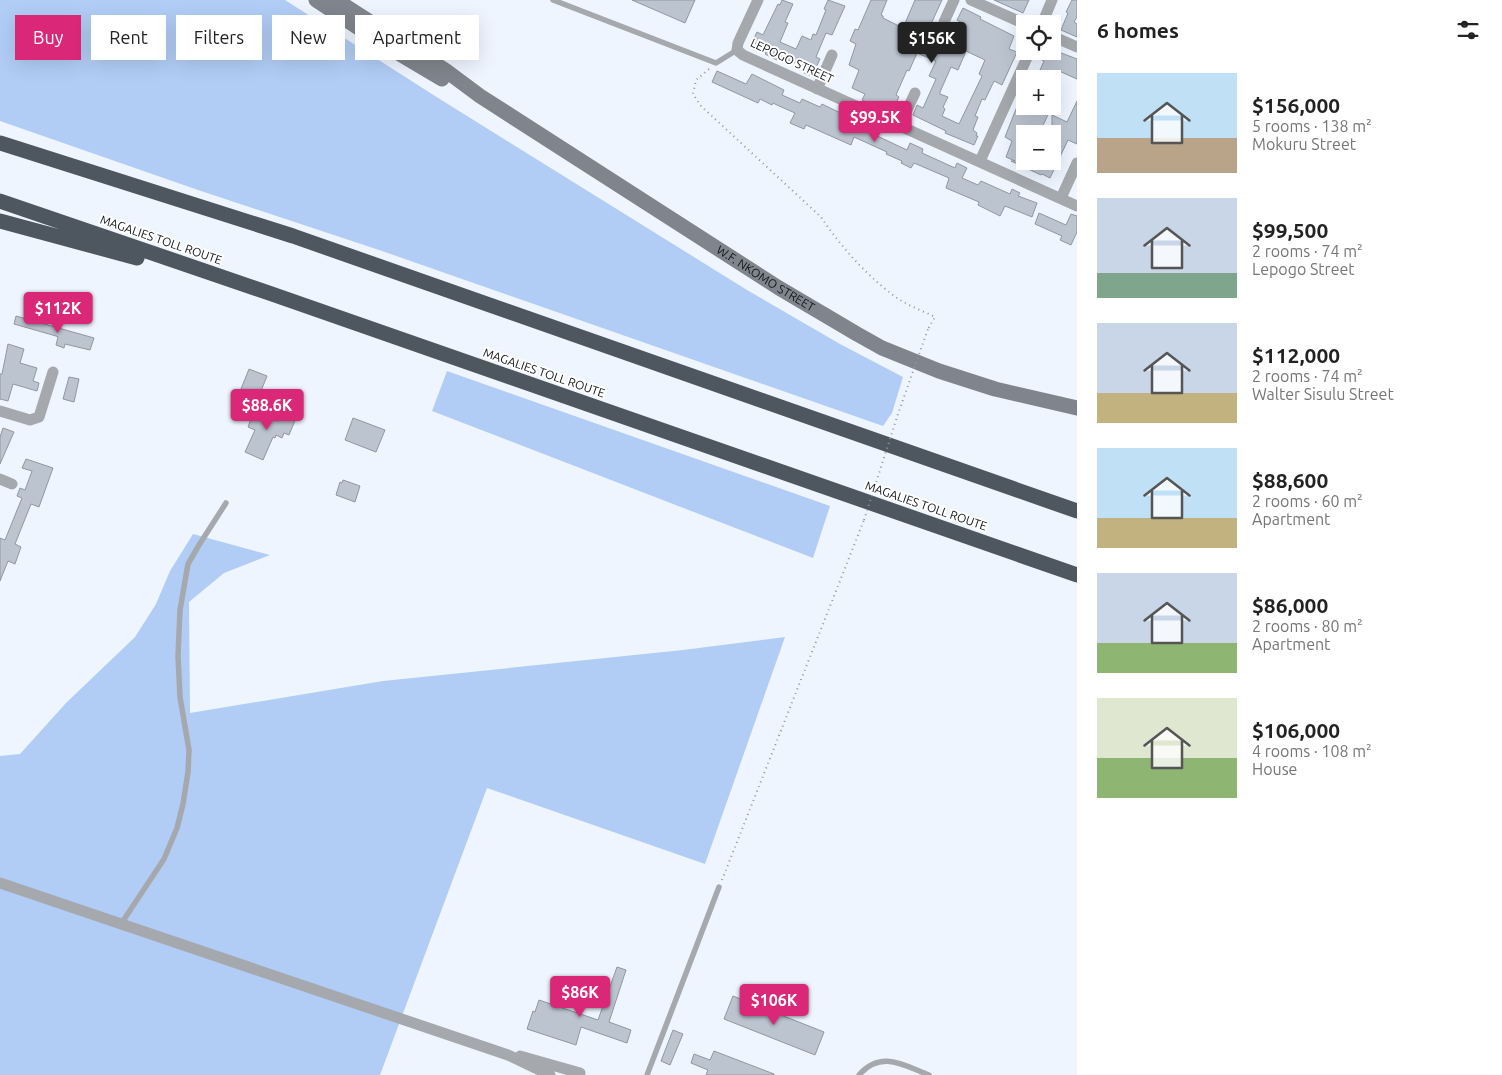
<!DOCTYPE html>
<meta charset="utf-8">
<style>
body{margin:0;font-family:Ubuntu,sans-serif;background:#f2f2f2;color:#222;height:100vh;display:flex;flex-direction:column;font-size:19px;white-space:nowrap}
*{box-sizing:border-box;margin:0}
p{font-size:16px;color:#767676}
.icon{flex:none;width:28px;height:28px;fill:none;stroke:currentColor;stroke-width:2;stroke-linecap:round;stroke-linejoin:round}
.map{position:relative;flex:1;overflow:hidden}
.sheet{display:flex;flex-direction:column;background:#fff;width:425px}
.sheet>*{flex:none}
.guide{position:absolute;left:15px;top:15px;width:475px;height:45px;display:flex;gap:10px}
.buttons{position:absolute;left:1016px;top:15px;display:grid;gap:10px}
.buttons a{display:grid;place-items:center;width:45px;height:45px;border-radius:0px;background:#fff;box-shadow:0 5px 20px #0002;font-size:25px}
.price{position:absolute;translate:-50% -42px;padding:0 11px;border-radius:5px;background:#db2777;color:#fff;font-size:16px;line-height:32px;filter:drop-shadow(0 1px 2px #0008)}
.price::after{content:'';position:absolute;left:50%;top:30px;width:15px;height:11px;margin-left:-8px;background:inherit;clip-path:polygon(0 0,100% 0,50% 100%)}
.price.selected{background:#222;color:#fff}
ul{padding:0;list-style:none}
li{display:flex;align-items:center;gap:15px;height:125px;padding:0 20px}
li span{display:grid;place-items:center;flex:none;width:140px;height:100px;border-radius:0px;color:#555}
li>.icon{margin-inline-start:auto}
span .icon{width:60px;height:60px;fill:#fffc;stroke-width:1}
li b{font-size:21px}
h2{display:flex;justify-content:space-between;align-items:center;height:60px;padding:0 20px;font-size:21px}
.pill{padding:0 18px;border-radius:0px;background:#fff;box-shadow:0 5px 20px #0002;font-size:18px;line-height:45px}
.pill.selected{background:#db2777;color:#fff}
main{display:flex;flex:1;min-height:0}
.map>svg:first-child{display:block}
</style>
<main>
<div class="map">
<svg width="1077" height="1075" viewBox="0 0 1077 1075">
<rect width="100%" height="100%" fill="#eef5ff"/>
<path fill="#b1cdf5" d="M0,0H285L435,96L747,290L840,344L903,377L892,413L883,426L382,251L198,190L0,121Z
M447,371L830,506L813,558L432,411Z
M193,534L270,555L224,573L189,602L190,713L383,681L683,650L785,637L705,864L487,788L380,1075H0V756L20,754L66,703L135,637L156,604L170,571Z"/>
<path fill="#bcc4d0" stroke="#8f97a2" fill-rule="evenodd" d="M632,0H695L685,23Z
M782,0L793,4L785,22L788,23L780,42L796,49L802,36L811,40L813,34L816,35L826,10L824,9L828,0L845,6L832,35L826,33L816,57L820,59L812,76L804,73L807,68L779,56L777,60L765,54L766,51L760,49L761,46L754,43L755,41L753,40L757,32L763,35L778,4L780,5Z
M871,0H887L881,15L883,16V18L903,28L915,0H942L925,37L935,41L933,44L946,50L956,41L964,24L957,20L963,8L981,17L980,19L1014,36L1009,49L1017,52L1002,85L994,81L985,100L982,99L975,116L978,117L973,130L977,133L976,136H978L974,145L945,133L946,131L913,115L917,105L923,108L936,79L929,76L936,61L917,53L909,71L907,70L896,95L899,97L894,107L889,104L886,111L862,100L865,94L852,88L859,70L849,65L856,44L850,41L855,29L858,30ZM966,51L985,60L979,74L982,76L959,124L942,116L945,109L943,107L948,97L940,94V92L951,67L958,70Z
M994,0H1029L1023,13Z
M1072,0H1077V17L1074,22L1077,24V37L1061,30L1068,13L1066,12Z
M1041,51H1056L1077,59V79L1059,71L1055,79H1036L1044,61L1038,58Z
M717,71L746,84L752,74L784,90L782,95L800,103L802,99L820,107L822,104L861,123L858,127L907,150L910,143L923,149L922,153L955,168L957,163L967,168L962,178L978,185L981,181L1010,194L1012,189L1020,193L1018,196L1037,203L1032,217L1005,206L1000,216L978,205L979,202L946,188L949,178L914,163L911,168L901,163L902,161L886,154L887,152L854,137L851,145L806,125L804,129L790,123L795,113L777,105L773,103L772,105L760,99L758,103L712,82Z
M1077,101V144L1068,140L1050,178L1042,174L1041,175L1011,161H1015L1006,157L1012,141L1005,137L1018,104L1025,106H1052L1039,134H1025V139L1020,150L1025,153V161H1052V115L1067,122Z
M1039,213L1066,225L1071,214L1077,216V232L1071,245L1060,240L1062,236L1035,224Z
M16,316L94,338L90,350L65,344L64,348L56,345L58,337L56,336L14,324Z
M8,344L24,349L20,363L37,368L33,381L39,383L37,391L13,384L8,401L0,399V374H2Z
M249,369L267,376L257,401L239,394Z
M69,377L79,379L74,402L63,399Z
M255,408L282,419L285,413L296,418L289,435L284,433L282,438L276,435L275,438L273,437L263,460L245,452L255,430L248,427Z
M353,418L385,430L376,452L345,440Z
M3,428L14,432L0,464V437Z
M26,459L53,468L39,507L31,504L15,544L21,547L15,564L8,561L0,581V538L5,540L22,498L17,496L20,488L25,490L32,471L22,468Z
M343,480L360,486L355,502L336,495L340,482L342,483Z
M617,967L626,970L609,1022L631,1030L627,1043L581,1027L576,1045L527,1029L533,1011L535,1012L539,1000L598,1020Z
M733,996L824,1032L815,1055L724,1019Z
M673,1030L683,1034L670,1065L661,1061Z
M714,1051L774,1074V1075H706L708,1070L691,1063L694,1054L710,1060Z"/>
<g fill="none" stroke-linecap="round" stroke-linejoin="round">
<path stroke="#92979f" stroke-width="2" stroke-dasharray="1 4" stroke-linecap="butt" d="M709,69L696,80L693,94L701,106L821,217C841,247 867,276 897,298C909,306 923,311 935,317L928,329
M722,880L864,520"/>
<path stroke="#a5a9ae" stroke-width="5.5" d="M553,0L716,63L737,50
M121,924L164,859L177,828L183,804L188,772L189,750L180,697L178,656L180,610L188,564L199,545L226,503
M647,1075L719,887
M859,1075C881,1050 903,1065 929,1075"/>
<path stroke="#a5a9ae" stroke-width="11" d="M758,0L738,43L737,50L743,55L1077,206
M971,0L1025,24
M944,22L954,0
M1042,24L1052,0
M1052,36L1077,47
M817,89L832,55
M900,125L915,93
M980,161L1030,51
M1061,198L1077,163
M0,411L30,420L39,417L53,372
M0,479L12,484
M0,883L508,1055L550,1075
M520,1056L580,1073"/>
<g stroke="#80858d" stroke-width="15">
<path d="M316,0L383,44L442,79"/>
<path id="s1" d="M336,0L445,70L480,96L698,236L779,288L857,334L882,348L939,371L995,389L1077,408"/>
</g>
<path stroke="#4e5660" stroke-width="15" d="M0,143L293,236L1077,511
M0,201L269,293L1077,575
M0,221L137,258"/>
<path stroke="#92979f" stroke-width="2" stroke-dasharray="1 4" stroke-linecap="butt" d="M864,520L898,414L928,329"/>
</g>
<g text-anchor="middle" stroke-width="4" stroke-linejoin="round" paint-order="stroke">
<g font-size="12" fill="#13161a" stroke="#fff">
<text transform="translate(792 61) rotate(25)" y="4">LEPOGO STREET</text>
<text transform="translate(161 240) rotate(19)" y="4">MAGALIES TOLL ROUTE</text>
<text dy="4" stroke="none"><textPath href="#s1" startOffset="512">W.F. NKOMO STREET</textPath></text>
<text transform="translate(544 373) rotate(19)" y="4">MAGALIES TOLL ROUTE</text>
<text transform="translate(926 506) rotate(19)" y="4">MAGALIES TOLL ROUTE</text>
</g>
</g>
</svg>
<div class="buttons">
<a><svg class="icon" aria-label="locate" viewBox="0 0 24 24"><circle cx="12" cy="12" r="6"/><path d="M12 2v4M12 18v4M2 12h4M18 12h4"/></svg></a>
<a>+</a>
<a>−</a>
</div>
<b class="price selected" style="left:932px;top:64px">$156K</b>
<b class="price" style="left:875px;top:143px">$99.5K</b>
<b class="price" style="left:58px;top:334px">$112K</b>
<b class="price" style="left:267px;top:431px">$88.6K</b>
<b class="price" style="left:580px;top:1018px">$86K</b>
<b class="price" style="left:774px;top:1026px">$106K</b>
<div class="guide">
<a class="pill selected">Buy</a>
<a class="pill">Rent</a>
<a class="pill">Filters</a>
<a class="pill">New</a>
<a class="pill">Apartment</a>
</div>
</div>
<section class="sheet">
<h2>6 homes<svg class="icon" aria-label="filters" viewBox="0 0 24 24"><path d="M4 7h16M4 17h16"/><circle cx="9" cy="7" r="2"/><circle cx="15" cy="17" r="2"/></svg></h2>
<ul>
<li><span style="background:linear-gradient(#bfe0f5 65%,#b9a48a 0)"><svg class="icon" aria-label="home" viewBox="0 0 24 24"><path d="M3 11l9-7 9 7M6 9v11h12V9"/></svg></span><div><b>$156,000</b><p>5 rooms · 138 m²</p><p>Mokuru Street</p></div></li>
<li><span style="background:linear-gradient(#c9d6e8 75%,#7fa58c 0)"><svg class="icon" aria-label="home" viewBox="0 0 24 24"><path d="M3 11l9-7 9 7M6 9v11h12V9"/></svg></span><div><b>$99,500</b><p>2 rooms · 74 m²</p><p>Lepogo Street</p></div></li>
<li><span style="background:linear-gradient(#c9d6e8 70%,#c2b280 0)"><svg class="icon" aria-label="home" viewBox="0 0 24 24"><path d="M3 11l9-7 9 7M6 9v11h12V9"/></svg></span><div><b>$112,000</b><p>2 rooms · 74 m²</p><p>Walter Sisulu Street</p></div></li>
<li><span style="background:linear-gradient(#bfe0f5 70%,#c2b280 0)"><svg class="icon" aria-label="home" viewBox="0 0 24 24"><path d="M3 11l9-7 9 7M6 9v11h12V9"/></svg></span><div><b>$88,600</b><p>2 rooms · 60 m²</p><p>Apartment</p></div></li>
<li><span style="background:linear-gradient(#c9d6e8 70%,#8fb573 0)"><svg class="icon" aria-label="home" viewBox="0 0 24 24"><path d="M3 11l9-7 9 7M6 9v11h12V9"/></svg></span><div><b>$86,000</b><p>2 rooms · 80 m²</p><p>Apartment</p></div></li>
<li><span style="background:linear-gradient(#dfe7d0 60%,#8fb573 0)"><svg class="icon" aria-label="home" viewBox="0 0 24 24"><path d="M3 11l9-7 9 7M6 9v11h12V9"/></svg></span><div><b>$106,000</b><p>4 rooms · 108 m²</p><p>House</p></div></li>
</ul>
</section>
</main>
